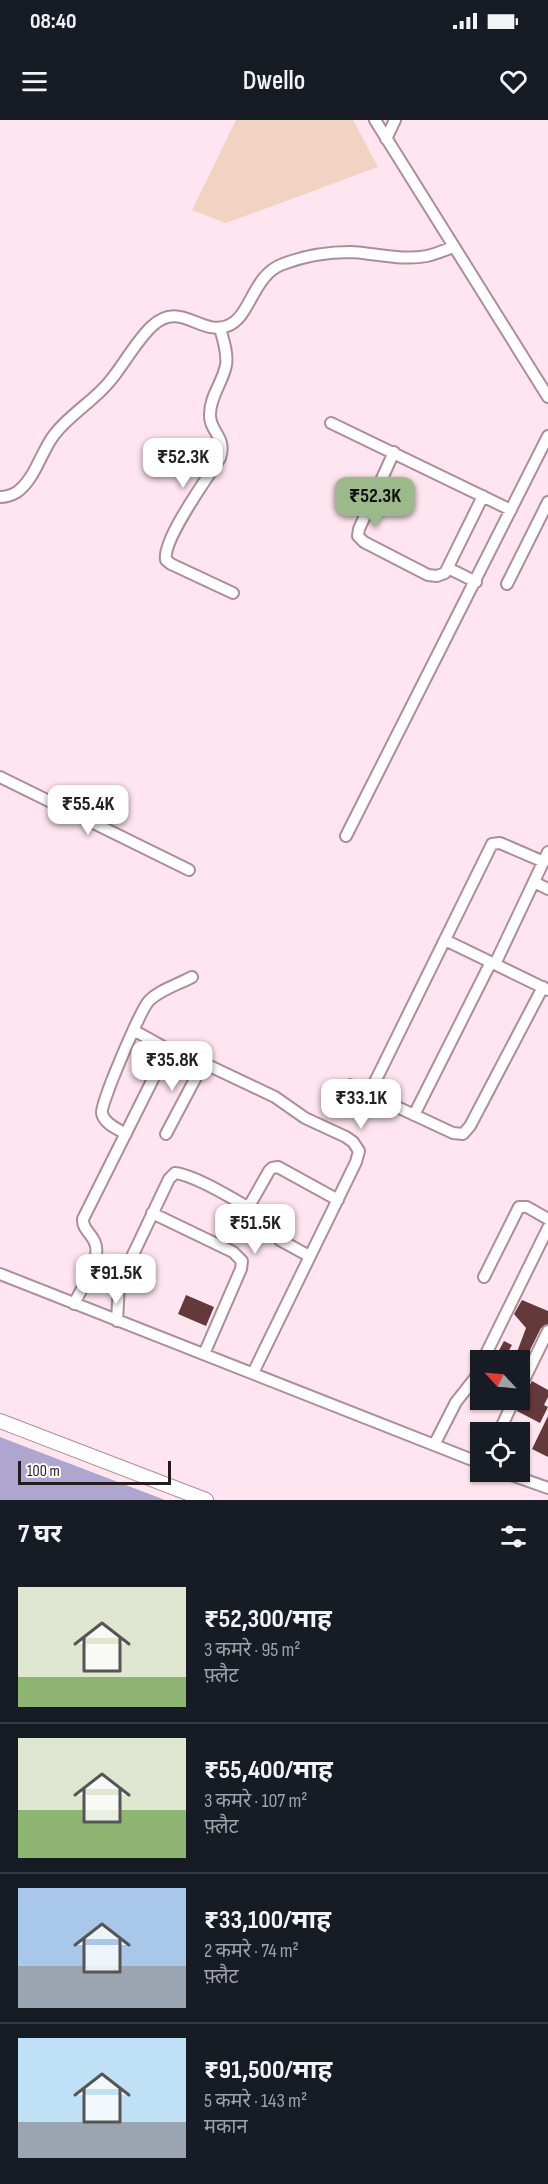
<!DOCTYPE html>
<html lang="hi">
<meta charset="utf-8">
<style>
body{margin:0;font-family:"Sofia Sans Condensed","Noto Sans Devanagari",sans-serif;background:#242831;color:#f1f3f6;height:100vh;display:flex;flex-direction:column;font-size:22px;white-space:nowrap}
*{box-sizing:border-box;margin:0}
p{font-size:20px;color:#9ea1a6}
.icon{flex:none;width:33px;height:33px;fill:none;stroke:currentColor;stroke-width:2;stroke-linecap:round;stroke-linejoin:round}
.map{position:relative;height:1380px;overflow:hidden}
.drawer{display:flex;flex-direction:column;background:#171b24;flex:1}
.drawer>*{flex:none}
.needle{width:39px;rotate:296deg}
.controls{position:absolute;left:470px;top:1230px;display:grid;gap:12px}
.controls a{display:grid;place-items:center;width:60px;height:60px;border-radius:0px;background:#171b24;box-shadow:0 2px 4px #0004;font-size:30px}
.scale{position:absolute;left:18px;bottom:15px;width:153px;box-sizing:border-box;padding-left:6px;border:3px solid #251a1e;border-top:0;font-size:16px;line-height:21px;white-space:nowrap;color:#251a1e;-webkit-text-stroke:4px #fff;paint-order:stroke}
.price{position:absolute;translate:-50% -51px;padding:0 14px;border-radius:12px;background:#fff;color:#222;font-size:20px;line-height:39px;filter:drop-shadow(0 2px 3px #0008)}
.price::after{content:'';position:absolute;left:50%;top:36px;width:18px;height:14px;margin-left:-9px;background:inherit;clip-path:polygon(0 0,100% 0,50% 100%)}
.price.active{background:#9cb98c;color:#111}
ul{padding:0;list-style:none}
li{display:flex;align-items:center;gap:18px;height:150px;padding:0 18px}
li+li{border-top:2px solid #363941}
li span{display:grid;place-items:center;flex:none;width:168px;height:120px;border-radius:0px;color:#555}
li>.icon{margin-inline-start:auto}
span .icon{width:72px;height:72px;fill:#fffc;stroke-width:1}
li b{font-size:26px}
h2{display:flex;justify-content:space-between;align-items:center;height:72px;padding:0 18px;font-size:26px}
.status{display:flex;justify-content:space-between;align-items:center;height:42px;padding:0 30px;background:#171b24;direction:ltr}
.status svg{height:16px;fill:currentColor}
header{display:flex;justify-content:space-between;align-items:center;height:78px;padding:0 18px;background:#171b24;font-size:27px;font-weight:600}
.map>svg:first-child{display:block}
</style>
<div class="status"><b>08:40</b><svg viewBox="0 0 49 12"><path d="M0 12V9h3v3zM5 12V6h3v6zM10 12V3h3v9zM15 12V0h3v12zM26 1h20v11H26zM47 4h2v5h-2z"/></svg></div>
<header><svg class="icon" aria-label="menu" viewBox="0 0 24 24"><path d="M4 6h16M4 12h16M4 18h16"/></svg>Dwello<svg class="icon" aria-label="heart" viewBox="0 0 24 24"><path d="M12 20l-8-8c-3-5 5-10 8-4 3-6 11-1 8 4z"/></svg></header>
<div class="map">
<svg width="548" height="1380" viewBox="0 0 548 1380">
<rect width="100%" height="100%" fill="#ffe5ef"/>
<path fill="#f2d3c3" d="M236,0H353L378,47L226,103L192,90Z"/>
<path fill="#aea6cf" d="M0,1317L165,1380H0Z"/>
<path fill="#633939" d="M186,1175L214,1187L206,1206L178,1194Z
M522,1180L548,1191V1204L541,1208L526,1238L517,1232L526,1208L514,1194Z
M504,1221L512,1225L506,1236L497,1234Z
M532,1261L548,1270V1277L544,1285L548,1287L540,1303L517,1291L521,1283V1277L525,1274Z
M548,1296V1337L532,1329Z"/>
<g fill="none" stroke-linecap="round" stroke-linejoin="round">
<defs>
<path id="minor" d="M375,0L548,277
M386,19L395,0
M220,208C223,220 228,233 226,245C223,262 210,276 210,294C209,312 227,316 220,338C208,357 162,420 166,440L171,444L233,473
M331,303L511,390
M394,332L359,409L358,416L364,422L428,455L437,456L445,453L483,376
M0,377C6,377 12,375 17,372C35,359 41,332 54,315C70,294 94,281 110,261C124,244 135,223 151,207C180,179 200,216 227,206C251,198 252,155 283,144C304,136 328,132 350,132C375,133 402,141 427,136C436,134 445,130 453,127
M448,448L476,462
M507,464L548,382
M0,657L189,750
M346,716L548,316
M534,762L548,769
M445,820L548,870
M495,844L548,732
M135,911L171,931
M350,965L453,1013L463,1014L470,1006L543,867
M369,974L492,724L500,723L544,742
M414,995L491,842
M126,1014C118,1009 104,1004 102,993C100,984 140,892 148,882C157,871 179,864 192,857
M166,1014L203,944
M248,1088L269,1051L272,1048L278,1047L338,1080
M152,1093L233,1132L242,1141L241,1149L204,1234
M0,1154L480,1343
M484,1157L519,1087H527L548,1099
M74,1184C81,1169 102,1139 95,1123C92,1114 82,1109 83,1099L164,937L171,931L180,932L275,977L305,998L346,1017L353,1022L359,1031L356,1042L253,1253
M117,1201L119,1164L169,1059L175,1053C197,1055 251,1089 272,1102L275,1105L280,1120L309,1136
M483,1240L548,1108
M519,1270L548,1211
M499,1312L514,1280
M434,1325L456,1282L475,1258L480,1247
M503,1352L548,1368"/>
<path id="tertiary" d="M0,1301L206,1380"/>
</defs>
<use href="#minor" stroke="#ac8e9a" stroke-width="14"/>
<use href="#tertiary" stroke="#ac8e9a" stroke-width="16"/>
<use href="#minor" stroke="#fff" stroke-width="10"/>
<use href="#tertiary" stroke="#fff" stroke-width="14"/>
</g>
</svg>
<div class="controls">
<a><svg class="needle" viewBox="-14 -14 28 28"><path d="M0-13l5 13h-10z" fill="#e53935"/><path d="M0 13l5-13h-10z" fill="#9ea1a6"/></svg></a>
<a><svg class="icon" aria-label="locate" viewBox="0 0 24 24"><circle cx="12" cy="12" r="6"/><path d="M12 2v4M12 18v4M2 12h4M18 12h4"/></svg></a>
</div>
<div class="scale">100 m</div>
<b class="price" style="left:183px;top:369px">₹52.3K</b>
<b class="price active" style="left:375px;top:408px">₹52.3K</b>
<b class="price" style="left:88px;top:716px">₹55.4K</b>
<b class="price" style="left:172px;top:972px">₹35.8K</b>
<b class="price" style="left:361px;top:1010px">₹33.1K</b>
<b class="price" style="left:255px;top:1135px">₹51.5K</b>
<b class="price" style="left:116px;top:1185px">₹91.5K</b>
</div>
<section class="drawer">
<h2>7 घर<svg class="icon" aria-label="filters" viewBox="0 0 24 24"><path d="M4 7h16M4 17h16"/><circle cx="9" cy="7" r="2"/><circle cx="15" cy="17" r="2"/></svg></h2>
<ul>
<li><span style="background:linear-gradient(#dfe7d0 75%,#8fb573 0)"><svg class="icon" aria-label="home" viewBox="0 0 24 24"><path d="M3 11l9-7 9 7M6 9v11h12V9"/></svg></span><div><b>₹52,300/माह</b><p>3 कमरे · 95 m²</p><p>फ़्लैट</p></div></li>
<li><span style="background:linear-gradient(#dfe7d0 60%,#8fb573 0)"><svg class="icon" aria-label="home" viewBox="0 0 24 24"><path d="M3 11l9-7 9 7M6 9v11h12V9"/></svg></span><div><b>₹55,400/माह</b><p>3 कमरे · 107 m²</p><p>फ़्लैट</p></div></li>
<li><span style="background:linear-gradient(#a9c7e8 65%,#9aa5b1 0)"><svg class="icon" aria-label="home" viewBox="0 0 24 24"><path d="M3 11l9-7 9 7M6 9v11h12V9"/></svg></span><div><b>₹33,100/माह</b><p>2 कमरे · 74 m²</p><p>फ़्लैट</p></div></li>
<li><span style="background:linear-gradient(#bfe0f5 70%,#9aa5b1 0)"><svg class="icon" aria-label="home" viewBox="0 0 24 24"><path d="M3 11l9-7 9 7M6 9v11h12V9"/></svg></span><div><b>₹91,500/माह</b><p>5 कमरे · 143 m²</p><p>मकान</p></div></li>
</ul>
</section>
